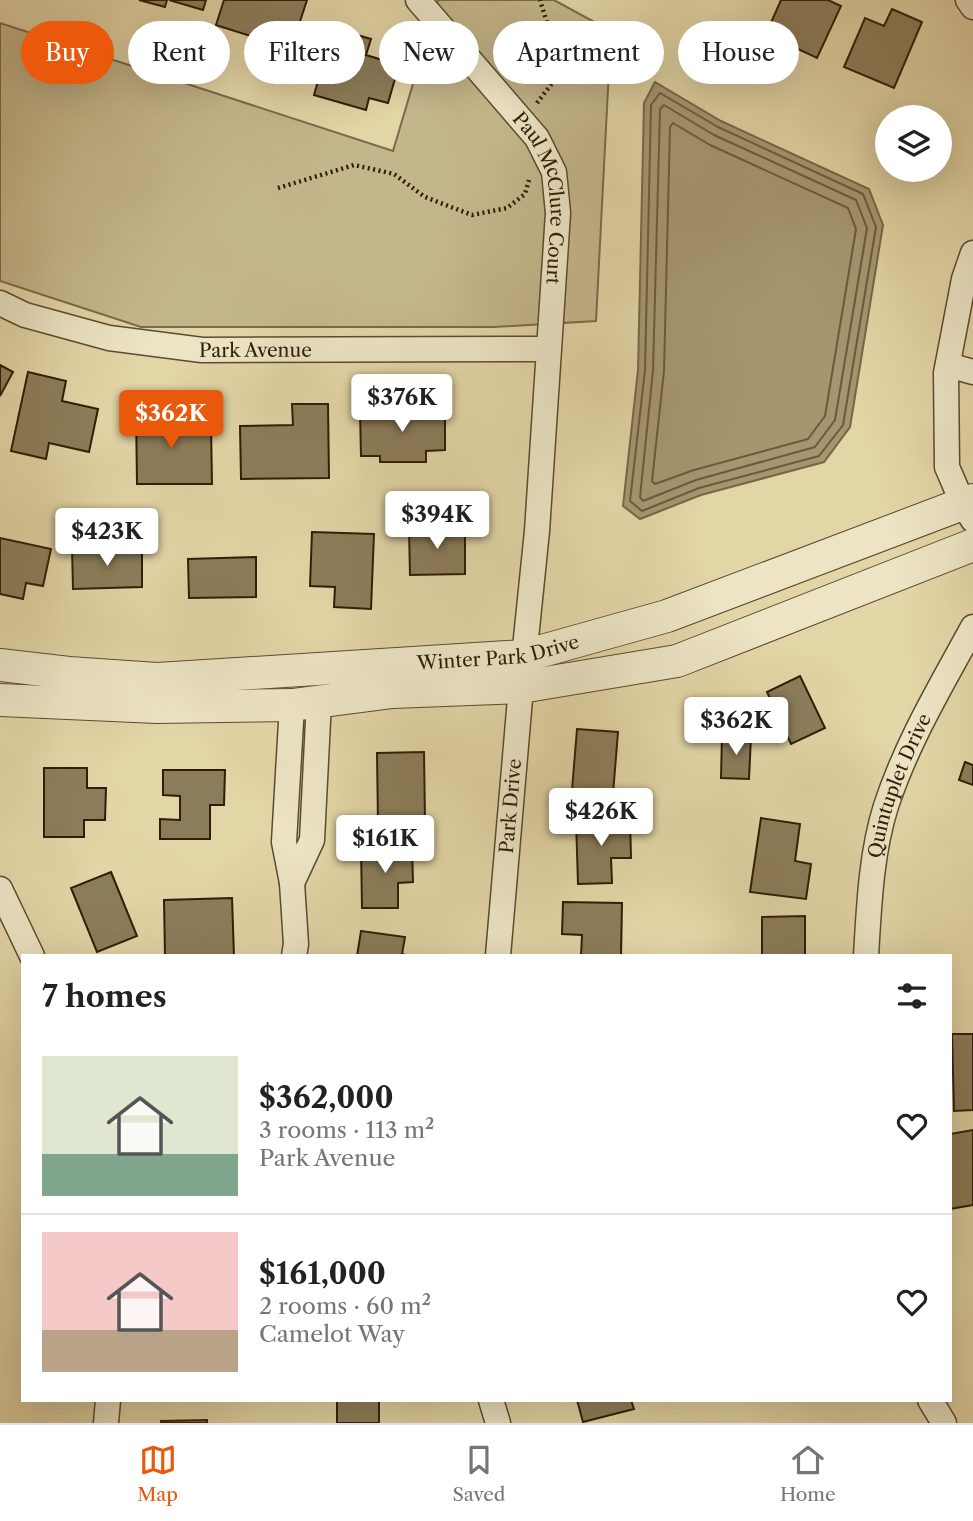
<!DOCTYPE html>
<meta charset="utf-8">
<style>
body{margin:0;font-family:"Libre Caslon Text",serif;background:#f2f2f2;color:#222;height:100vh;display:flex;flex-direction:column;font-size:26px;white-space:nowrap}
*{box-sizing:border-box;margin:0}
p{font-size:23px;color:#767676}
.icon{flex:none;width:38px;height:38px;fill:none;stroke:currentColor;stroke-width:2;stroke-linecap:round;stroke-linejoin:round}
.map{position:relative;flex:1;overflow:hidden}
.drawer{position:absolute;left:21px;top:954px;width:931px;height:448px;display:flex;flex-direction:column;background:#fff;border-radius:0px;box-shadow:0 7px 28px #0002}
.drawer>*{flex:none}
.banner{position:absolute;left:21px;top:21px;width:931px;height:63px;display:flex;gap:14px}
.tools{position:absolute;left:875px;top:105px;display:grid;gap:14px}
.tools a{display:grid;place-items:center;width:77px;height:77px;border-radius:50%;background:#fff;box-shadow:0 7px 28px #0002;font-size:35px}
.price{position:absolute;translate:-50% -60px;padding:0 16px;border-radius:7px;background:#fff;color:#222;font-size:23px;line-height:46px;filter:drop-shadow(0 2px 4px #0008)}
.price::after{content:'';position:absolute;left:50%;top:42px;width:21px;height:16px;margin-left:-10px;background:inherit;clip-path:polygon(0 0,100% 0,50% 100%)}
.price.active{background:#ea580c;color:#fff}
ul{padding:0;list-style:none}
li{display:flex;align-items:center;gap:21px;height:175px;padding:0 21px}
li+li{border-top:2px solid #e0e0e0}
li span{display:grid;place-items:center;flex:none;width:196px;height:140px;border-radius:0px;color:#555}
li>.icon{margin-inline-start:auto}
span .icon{width:84px;height:84px;fill:#fffc;stroke-width:1}
li b{font-size:30px}
h2{display:flex;justify-content:space-between;align-items:center;height:84px;padding:0 21px;font-size:30px}
.chip{padding:0 24px;border-radius:32px;background:#fff;box-shadow:0 7px 28px #0002;font-size:24px;line-height:63px}
.chip.active{background:#ea580c;color:#fff}
.tabs{display:flex;justify-content:space-around;align-items:center;height:98px;border-top:2px solid #e0e0e0;background:#fff;font-size:19px;color:#767676}
.tabs a{display:grid;justify-items:center;gap:4px}
.tabs .active{color:#ea580c}
.map>svg:first-child{display:block}
</style>
<div class="map">
<svg width="973" height="1423" viewBox="0 0 973 1423">
<rect width="100%" height="100%" fill="#e2d5a6"/>
<filter id="stains"><feTurbulence type="fractalNoise" baseFrequency=".00286" numOctaves="4"/><feColorMatrix values="0 0 0 0 .2 0 0 0 0 .09 0 0 0 0 .02 0 0 0 .5 -.17"/></filter>
<radialGradient id="worn" r=".72"><stop offset=".6" stop-color="#630" stop-opacity="0"/><stop offset="1" stop-color="#630" stop-opacity=".3"/></radialGradient>
<path fill="#c4b68b" stroke="#7a6a49" stroke-width="2" d="M438,0H554L611,31L596,321L494,327H141L0,281V23L393,151Z"/>
<path fill="#a59670" stroke="#766646" stroke-width="2" d="M655,82L721,121L869,189L883,225L850,427L824,462L701,495L640,519L623,506L638,370L644,103Z"/>
<g fill="none" stroke-linecap="round" stroke-linejoin="round">
<path stroke="#6a5a3c" stroke-width="2" d="M660,93L718,127L863,194L876,227L843,425L819,456L699,488L642,511L630,501L645,370L651,105Z
M664,105L714,135L856,200L867,228L835,420L815,447L696,480L643,501L640,497L653,371L660,109Z
M673,123L710,145L848,208L856,229L825,416L808,439L694,470L655,484L652,481L664,371L670,127Z"/>
</g>
<path fill="#8c7d5a" stroke="#2f1d07" stroke-width="2" d="M139,0H167L165,7Z
M169,0H206L203,10Z
M224,0H307L291,49L216,25Z
M781,0H828L841,6L817,58L766,34Z
M892,9L922,22L894,88L844,67L865,18L884,26Z
M333,28L371,39L366,55L399,65L388,103L369,98L366,110L314,95Z
M0,365L13,372L0,396Z
M28,372L66,381L62,401L98,409L89,452L49,443L46,459L11,451Z
M292,404H328L329,478L241,479L240,426L293,425Z
M175,408V427H211L212,484H137L136,409Z
M445,409V450L426,451V462H380V456H361L360,411Z
M465,528V574L410,575L409,529Z
M312,532L374,534L371,609L334,607L335,587L310,586Z
M0,538L51,549L43,586L26,583L23,599L0,594Z
M142,547V587L73,589L72,548Z
M256,557V597L189,598L188,559Z
M800,676L825,728L791,744L767,692Z
M577,729L618,732L613,794L572,790Z
M722,736L751,737L749,779L721,778Z
M424,752L425,822L378,823L377,753Z
M965,762L973,765V785L959,780Z
M44,768H87V788H106L105,820H84V837H44Z
M163,770H225L224,805H210V839H160V819L180,820V796L163,795Z
M630,818L631,858H611L612,883L578,884L576,820Z
M761,818L800,824L795,861L811,864L806,899L750,892Z
M412,846L413,882L398,883V908H362L361,847Z
M111,872L137,936L97,952L71,888Z
M232,898L234,956H165L164,900Z
M563,902L622,903L621,956H581L582,935L562,934Z
M805,916V956H762V917Z
M361,931L405,937L402,954L410,956H357Z
M952,1034H973V1110L954,1111Z
M973,1130V1205L950,1209V1134Z
M337,1400H379V1423H337Z
M577,1400H631L634,1409L583,1422Z
M207,1420V1423H161V1421Z"/>
<g fill="none" stroke-linecap="round" stroke-linejoin="round">
<defs>
<g id="minor">
<path id="s1" d="M418,0L537,138L554,172L558,213L537,531L521,687L498,956"/>
<path d="M968,0L973,7"/>
<path d="M973,253L964,279L946,373L947,467L963,504L973,520"/>
<path id="s2" d="M0,303L25,315L109,338L202,350L548,349"/>
<path d="M948,365L973,372"/>
<path d="M292,705L284,842L292,883L296,944L294,956"/>
<path d="M292,883L312,840L319,701"/>
<path d="M0,889L32,956"/>
<path id="s3" d="M866,956C869,907 871,853 886,806C907,742 941,686 973,627"/>
<path d="M491,1400L498,1423"/>
<path d="M930,1400L944,1423"/>
<path d="M106,1423L108,1400"/>
</g>
<g id="tertiary">
<path id="s4" d="M0,665L69,673L157,679L524,656L667,616L973,500"/>
<path d="M0,700L157,707L292,705L393,692L521,687L677,661L973,545"/>
</g>
</defs>
<use href="#minor" stroke="#5c4b2f" stroke-width="27"/>
<use href="#tertiary" stroke="#5c4b2f" stroke-width="34"/>
<path stroke="#2f1d07" stroke-width="4.5" stroke-dasharray="2 3.5" stroke-linecap="butt" d="M537,103L553,82L557,55L540,0
M278,188L354,165L394,174L425,197L472,215L507,208L525,194L529,180"/>
<use href="#minor" stroke="#ece4c5" stroke-width="24"/>
<use href="#tertiary" stroke="#ece4c5" stroke-width="32"/>
</g>
<g text-anchor="middle" stroke-width="5" stroke-linejoin="round" paint-order="stroke">
<g font-size="19" fill="#2f1d07" stroke="#ece4c5">
<text dy="7" stroke="none"><textPath href="#s1" startOffset="242">Paul McClure Court</textPath></text>
<text dy="7" stroke="none"><textPath href="#s2" startOffset="262">Park Avenue</textPath></text>
<text dy="7" stroke="none"><textPath href="#s4" startOffset="500">Winter Park Drive</textPath></text>
<text dy="7" stroke="none"><textPath href="#s3" startOffset="175">Quintuplet Drive</textPath></text>
<text transform="translate(510 806) rotate(-85)" y="7">Park Drive</text>
</g>
</g>
<rect width="100%" height="100%" filter="url(#stains)"/>
<rect width="100%" height="100%" fill="url(#worn)"/>
</svg>
<div class="tools">
<a><svg class="icon" aria-label="layers" viewBox="0 0 24 24"><path d="M12 4l9 5-9 5-9-5zM3 14l9 5 9-5"/></svg></a>
</div>
<b class="price" style="left:402px;top:434px">$376K</b>
<b class="price active" style="left:171px;top:450px">$362K</b>
<b class="price" style="left:437px;top:551px">$394K</b>
<b class="price" style="left:107px;top:568px">$423K</b>
<b class="price" style="left:736px;top:757px">$362K</b>
<b class="price" style="left:601px;top:848px">$426K</b>
<b class="price" style="left:385px;top:875px">$161K</b>
<div class="banner">
<a class="chip active">Buy</a>
<a class="chip">Rent</a>
<a class="chip">Filters</a>
<a class="chip">New</a>
<a class="chip">Apartment</a>
<a class="chip">House</a>
</div>
<section class="drawer">
<h2>7 homes<svg class="icon" aria-label="filters" viewBox="0 0 24 24"><path d="M4 7h16M4 17h16"/><circle cx="9" cy="7" r="2"/><circle cx="15" cy="17" r="2"/></svg></h2>
<ul>
<li><span style="background:linear-gradient(#dfe7d0 70%,#7fa58c 0)"><svg class="icon" aria-label="home" viewBox="0 0 24 24"><path d="M3 11l9-7 9 7M6 9v11h12V9"/></svg></span><div><b>$362,000</b><p>3 rooms · 113 m²</p><p>Park Avenue</p></div><svg class="icon" aria-label="heart" viewBox="0 0 24 24"><path d="M12 20l-8-8c-3-5 5-10 8-4 3-6 11-1 8 4z"/></svg></li>
<li><span style="background:linear-gradient(#f6c9c9 70%,#b9a48a 0)"><svg class="icon" aria-label="home" viewBox="0 0 24 24"><path d="M3 11l9-7 9 7M6 9v11h12V9"/></svg></span><div><b>$161,000</b><p>2 rooms · 60 m²</p><p>Camelot Way</p></div><svg class="icon" aria-label="heart" viewBox="0 0 24 24"><path d="M12 20l-8-8c-3-5 5-10 8-4 3-6 11-1 8 4z"/></svg></li>
</ul>
</section>
</div>
<nav class="tabs">
<a class="active"><svg class="icon" aria-label="map" viewBox="0 0 24 24"><path d="M3 6l6-2 6 2 6-2v14l-6 2-6-2-6 2zM9 4v14M15 6v14"/></svg>Map</a>
<a><svg class="icon" aria-label="saved" viewBox="0 0 24 24"><path d="M7 4h10v16l-5-4-5 4z"/></svg>Saved</a>
<a><svg class="icon" aria-label="home" viewBox="0 0 24 24"><path d="M3 11l9-7 9 7M6 9v11h12V9"/></svg>Home</a>
</nav>
